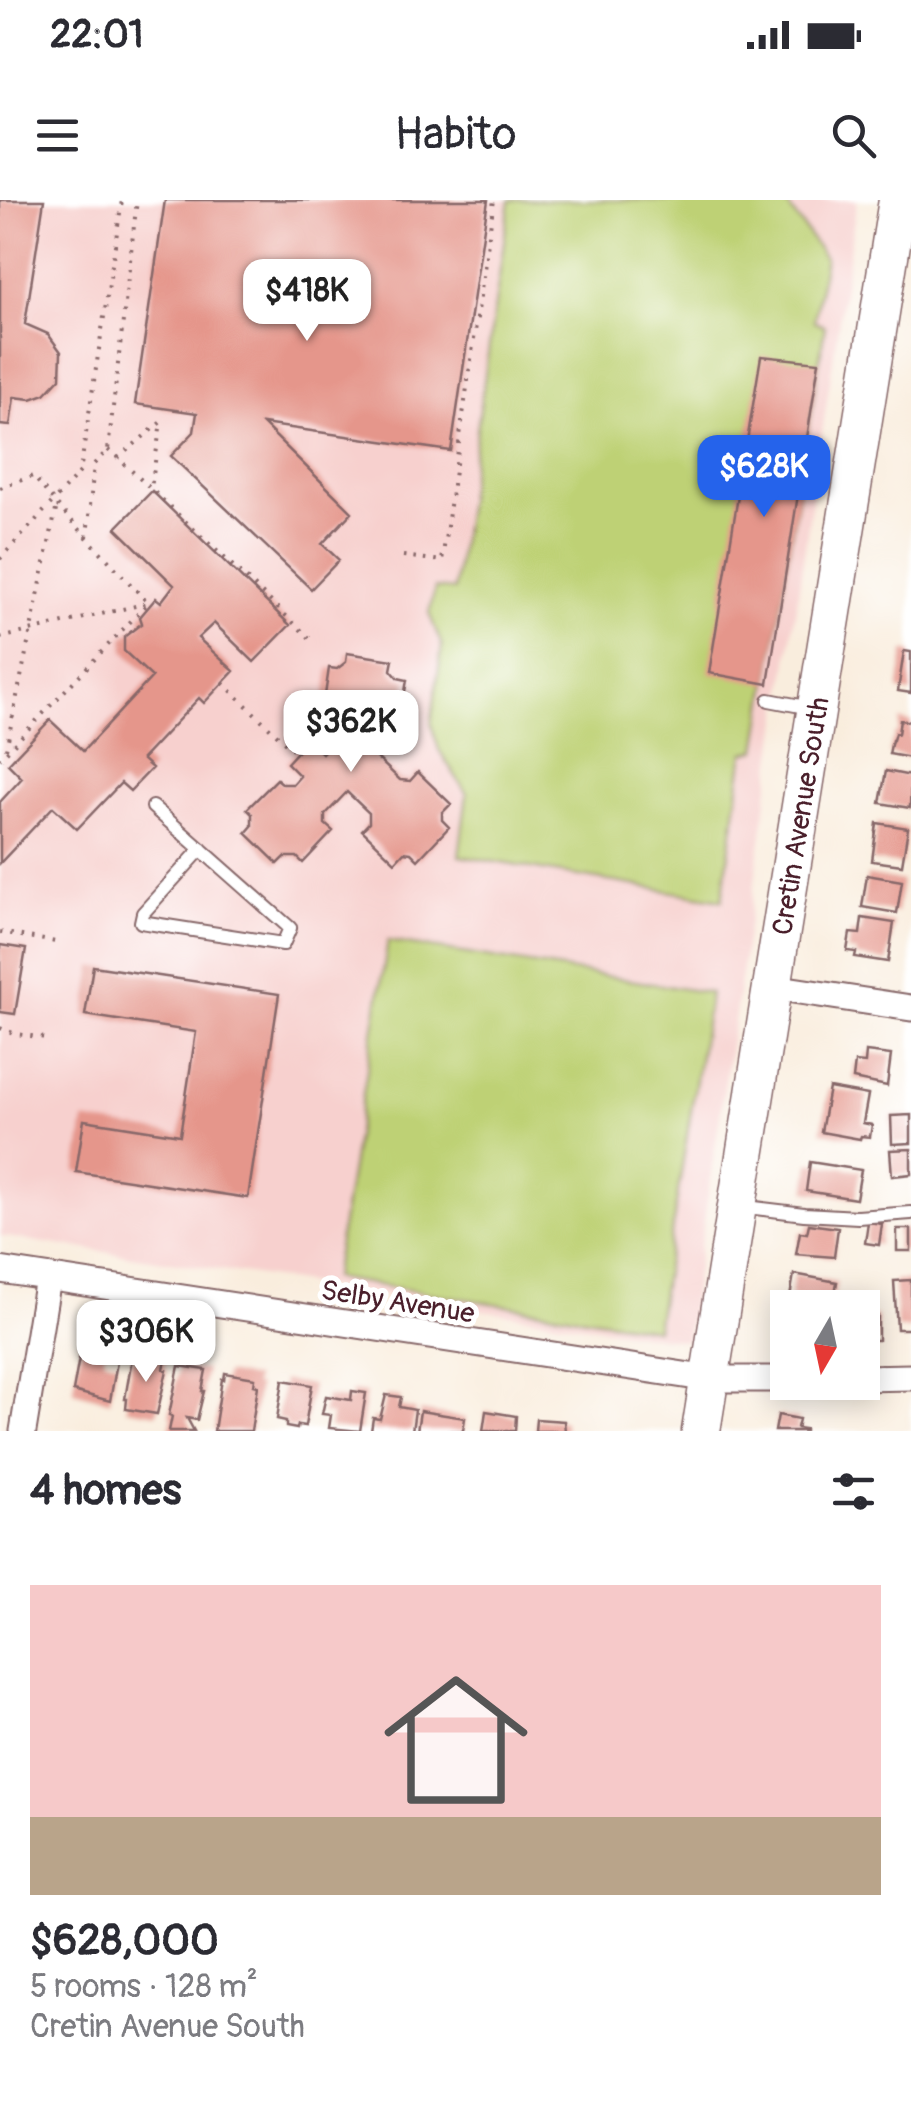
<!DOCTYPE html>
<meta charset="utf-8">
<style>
body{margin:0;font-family:Pangolin,sans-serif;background:#f2f2f3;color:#2b2b33;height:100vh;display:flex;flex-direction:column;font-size:38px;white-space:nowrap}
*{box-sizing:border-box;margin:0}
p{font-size:32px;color:#7c7c81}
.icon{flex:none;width:55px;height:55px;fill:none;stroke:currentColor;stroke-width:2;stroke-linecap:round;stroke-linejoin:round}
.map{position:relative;height:1231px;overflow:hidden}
.drawer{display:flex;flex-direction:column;background:#fff;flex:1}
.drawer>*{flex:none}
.needle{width:65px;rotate:189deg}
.tools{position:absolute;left:770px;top:1090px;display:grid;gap:20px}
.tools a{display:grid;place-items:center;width:110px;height:110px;border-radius:0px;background:#fff;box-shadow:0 5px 25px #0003;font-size:50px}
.price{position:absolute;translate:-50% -85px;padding:0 22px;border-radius:20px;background:#fff;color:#222;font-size:32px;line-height:65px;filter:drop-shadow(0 2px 5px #0008)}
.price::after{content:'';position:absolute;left:50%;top:60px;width:30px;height:22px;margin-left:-15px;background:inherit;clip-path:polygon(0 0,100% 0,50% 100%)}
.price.selected{background:#2563eb;color:#fff}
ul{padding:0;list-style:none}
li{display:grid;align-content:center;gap:20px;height:530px;padding:0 30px}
li span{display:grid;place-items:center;height:310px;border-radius:0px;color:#555}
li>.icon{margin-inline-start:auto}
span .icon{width:180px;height:180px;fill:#fffc;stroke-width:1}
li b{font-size:42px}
h2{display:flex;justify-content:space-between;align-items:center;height:120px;padding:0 30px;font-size:42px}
.status{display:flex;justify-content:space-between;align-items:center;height:70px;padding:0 50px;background:#fff;direction:ltr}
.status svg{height:28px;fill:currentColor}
header{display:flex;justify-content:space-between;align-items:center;height:130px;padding:0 30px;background:#fff;font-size:45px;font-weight:600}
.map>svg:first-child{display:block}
</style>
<div class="status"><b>22:01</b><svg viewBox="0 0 49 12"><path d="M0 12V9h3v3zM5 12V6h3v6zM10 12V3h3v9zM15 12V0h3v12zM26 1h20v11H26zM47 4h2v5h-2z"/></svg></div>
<header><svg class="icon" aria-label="menu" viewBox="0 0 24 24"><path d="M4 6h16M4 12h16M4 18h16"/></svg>Habito<svg class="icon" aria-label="search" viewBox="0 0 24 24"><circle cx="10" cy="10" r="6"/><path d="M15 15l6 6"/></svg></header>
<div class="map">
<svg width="911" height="1231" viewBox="0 0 911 1231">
<rect width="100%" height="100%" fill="#fff"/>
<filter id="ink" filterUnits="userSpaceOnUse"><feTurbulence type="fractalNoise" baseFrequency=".01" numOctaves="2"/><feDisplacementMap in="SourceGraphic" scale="20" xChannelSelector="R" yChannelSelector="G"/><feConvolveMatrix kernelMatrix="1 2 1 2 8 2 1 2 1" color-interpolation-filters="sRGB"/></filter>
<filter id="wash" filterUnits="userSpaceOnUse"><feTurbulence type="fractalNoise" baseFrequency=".0048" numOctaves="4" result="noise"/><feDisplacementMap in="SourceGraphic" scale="40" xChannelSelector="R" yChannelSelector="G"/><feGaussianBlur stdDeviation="2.25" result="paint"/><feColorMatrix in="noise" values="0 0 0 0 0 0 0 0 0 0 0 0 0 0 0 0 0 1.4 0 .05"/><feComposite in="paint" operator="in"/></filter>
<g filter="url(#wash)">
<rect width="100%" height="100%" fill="#f9eddd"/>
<path fill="#f7d0ce" d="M0,0H857L686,1141L0,1036Z"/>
<path fill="#bed174" stroke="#847850" stroke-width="2.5" d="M510,0H784L825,58L814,122L825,126L757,550L744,553L722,700L459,656L467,594L439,550L431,524L442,446L429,413L435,388L454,390Z
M388,741L710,793L656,1129L333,1078Z"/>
<g id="blocks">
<path fill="#e5968b" d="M0,0H44L25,124L48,134L61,152L60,178L45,194L31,199L14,197L10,226L0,225Z
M165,0H488L451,251L263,224L352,312L322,344L339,360L311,389L171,256L194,232L197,213L135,204Z
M761,156L819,162L768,484L709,473Z
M152,291L290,425L254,462L214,423L198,438L234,471L204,503L199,498L142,559L152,568L130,591L121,583L77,629L53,607L0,663V602L22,578L8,564L50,520L83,551L152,477L124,451V437L142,423L140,417L156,398L161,402L174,385L116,328Z
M904,451L911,452V493L898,491Z
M347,453L393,460L391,470L398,478L407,480L400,521L391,520L382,526L377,558L400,580L410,581L418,572L451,604L442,613V620L449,627L418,660L411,653L404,652L395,662L362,630L369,623V613L347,592L325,615V624L333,631L303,663L297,657H285L278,664L246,633L252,626V614L247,609L277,579L283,584H293L300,576L287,563L308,540L322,553L333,542L337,517L332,511L323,509L329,468L337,469L346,462Z
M900,520L911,522V558L889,554L892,540H893L895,533L898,534Z
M886,571L911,576L910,608L880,603Z
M877,623L908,628L902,665L872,661Z
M867,675L902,681L897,713L862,707Z
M862,718L894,723L888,762L855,757L856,752L847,751L850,733L860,734Z
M0,745L26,749L15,814L0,812Z
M93,766L279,794L248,998L76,972L84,920L180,935L196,832L85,815Z
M866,852L891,855L887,886L853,879L855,862L865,863Z
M829,888L868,895L863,923L872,925L870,937L861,936L860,939L821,932Z
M911,915V943L892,944L891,916Z
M911,949V974L892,976L890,950Z
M810,962L861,970L856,999L806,991Z
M868,1022L882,1024L879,1045L865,1043Z
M809,1024L838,1028L834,1057L796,1054L800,1032L807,1033Z
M897,1029H911V1051H897Z
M794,1074L837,1082L833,1105L790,1097Z
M911,1080V1129H897L894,1081Z
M862,1115L878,1116V1140H862Z
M81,1147L105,1152L104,1160L117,1162L110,1201L73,1191Z
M140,1156L166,1160L164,1169L167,1170L157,1214L126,1209L127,1199H125L132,1158L140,1159Z
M179,1166L206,1170L202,1191H204L197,1220L187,1218L194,1231H169L172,1216L169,1215Z
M225,1173L255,1178L254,1185L258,1186L251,1231H214L222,1179L224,1180Z
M283,1180L312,1185L305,1226L298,1225L297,1229L286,1227V1221L277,1219Z
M352,1191L366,1193L360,1231L329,1228L331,1215L322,1214L326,1196L351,1200Z
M386,1195L401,1197L399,1207L415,1210L412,1231H371L373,1218L380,1219Z
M420,1211L465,1218L463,1231H417Z
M486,1211L516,1216L515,1231H483Z
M778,1215L799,1219L797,1228L805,1229V1231H775Z
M536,1219L564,1221L565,1231H535Z"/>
</g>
</g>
<g filter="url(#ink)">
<use href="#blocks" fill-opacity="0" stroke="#876769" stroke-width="2.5"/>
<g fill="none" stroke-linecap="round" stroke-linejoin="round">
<defs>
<path id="lane" d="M769,500L811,508
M153,607L290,728L283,744L141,722L143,713L201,649
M739,1006L804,1014L858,1017L911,1013"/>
<path id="street" d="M773,787L911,808
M0,1070L710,1179H788
M862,1178L911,1177
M23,1231L48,1078"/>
<path id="secondary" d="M701,1231L898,0"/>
</defs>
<use href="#lane" stroke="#876769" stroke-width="16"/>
<use href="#street" stroke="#876769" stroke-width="29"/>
<use href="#secondary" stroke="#876769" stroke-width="41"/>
<path stroke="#876769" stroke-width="4" stroke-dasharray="2.5 8" stroke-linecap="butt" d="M108,250L118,258L315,443
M118,258L161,222L151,288
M0,288L33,276L57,305L148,403L0,559
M87,337L94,264L108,250L137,0
M403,356L442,361L494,0
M0,359L80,272L122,0
M0,438L148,403
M223,483L296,553
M6,549L57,305
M0,732L61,743
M0,828L16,834L46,838"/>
<use href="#lane" stroke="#fff" stroke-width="12"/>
<use href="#street" stroke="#fff" stroke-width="25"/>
<use href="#secondary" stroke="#fff" stroke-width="38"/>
</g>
</g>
<g text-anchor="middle" stroke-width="10" stroke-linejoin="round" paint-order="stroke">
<g font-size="28" fill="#4a1f2b" stroke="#fff">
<text transform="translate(800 616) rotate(-81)" y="10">Cretin Avenue South</text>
<text transform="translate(398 1101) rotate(9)" y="10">Selby Avenue</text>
</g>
</g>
</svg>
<div class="tools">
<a><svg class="needle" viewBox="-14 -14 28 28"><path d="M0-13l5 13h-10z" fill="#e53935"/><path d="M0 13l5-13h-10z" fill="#7c7c81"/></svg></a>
</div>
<b class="price" style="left:307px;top:144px">$418K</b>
<b class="price selected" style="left:764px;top:320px">$628K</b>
<b class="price" style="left:351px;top:575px">$362K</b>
<b class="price" style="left:146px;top:1185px">$306K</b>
</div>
<section class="drawer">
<h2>4 homes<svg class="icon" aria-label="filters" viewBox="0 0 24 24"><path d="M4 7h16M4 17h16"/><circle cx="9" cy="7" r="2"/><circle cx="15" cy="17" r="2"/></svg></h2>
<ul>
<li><span style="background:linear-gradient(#f6c9c9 75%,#b9a48a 0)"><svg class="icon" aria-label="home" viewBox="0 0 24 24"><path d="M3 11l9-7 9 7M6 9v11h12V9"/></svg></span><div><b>$628,000</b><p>5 rooms · 128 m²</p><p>Cretin Avenue South</p></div></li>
</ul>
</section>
